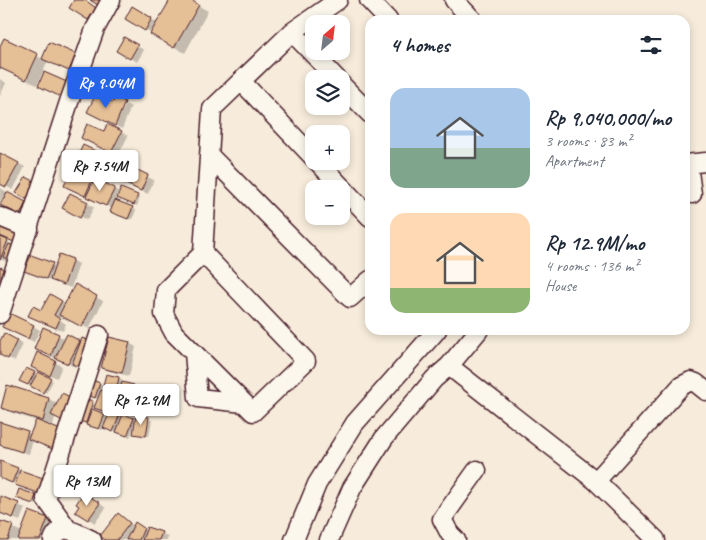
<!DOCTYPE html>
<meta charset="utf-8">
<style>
body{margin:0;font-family:Caveat,sans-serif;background:#f6f6f7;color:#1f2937;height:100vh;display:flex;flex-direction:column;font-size:19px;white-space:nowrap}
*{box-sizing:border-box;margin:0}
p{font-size:16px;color:#747a83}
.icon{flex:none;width:28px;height:28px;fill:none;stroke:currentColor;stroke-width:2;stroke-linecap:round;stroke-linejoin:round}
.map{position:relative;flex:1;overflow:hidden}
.side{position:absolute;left:365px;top:15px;width:325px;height:320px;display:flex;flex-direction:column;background:#fff;border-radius:15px;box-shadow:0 2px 8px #0003}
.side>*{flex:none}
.needle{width:32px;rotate:28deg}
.buttons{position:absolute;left:305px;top:15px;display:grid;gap:10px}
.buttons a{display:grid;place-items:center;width:45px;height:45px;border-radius:10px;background:#fff;box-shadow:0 2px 8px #0003;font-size:25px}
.price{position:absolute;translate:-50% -42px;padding:0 11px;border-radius:5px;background:#fff;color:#222;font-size:16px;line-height:32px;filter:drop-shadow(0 1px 2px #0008)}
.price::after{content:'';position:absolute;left:50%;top:30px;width:15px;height:11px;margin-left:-8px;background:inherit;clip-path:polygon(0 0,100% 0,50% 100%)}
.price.on{background:#2563eb;color:#fff}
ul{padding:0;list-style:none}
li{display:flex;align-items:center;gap:15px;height:125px;padding:0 25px}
li span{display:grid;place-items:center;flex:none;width:140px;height:100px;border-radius:15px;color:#555}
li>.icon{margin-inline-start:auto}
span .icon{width:60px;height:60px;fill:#fffc;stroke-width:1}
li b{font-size:21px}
h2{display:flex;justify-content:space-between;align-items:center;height:60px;padding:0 25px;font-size:21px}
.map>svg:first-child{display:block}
</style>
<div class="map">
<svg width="706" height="540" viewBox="0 0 706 540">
<rect width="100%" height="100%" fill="#f7ecdb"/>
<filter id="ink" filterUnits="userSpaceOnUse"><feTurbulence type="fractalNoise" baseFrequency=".02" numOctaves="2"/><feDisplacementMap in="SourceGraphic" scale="10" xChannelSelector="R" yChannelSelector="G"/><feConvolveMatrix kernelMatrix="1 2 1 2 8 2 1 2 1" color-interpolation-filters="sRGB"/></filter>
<g filter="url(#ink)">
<path fill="#0003" fill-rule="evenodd" d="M76,0H83L102,12L95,23L88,19Z
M171,0H188L208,11L185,53L126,18L133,8L158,23Z
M124,39L144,50L137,62L118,51Z
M4,40L43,59L50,44L82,59L76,73L48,61L37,85L0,68V49Z
M126,71L140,79L131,100L106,88L122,78Z
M0,79L6,83L0,96Z
M126,104L131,107L122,129L95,115L119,112L121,113Z
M121,132L128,136L118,156L89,141L105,133Z
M83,147L154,180L148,194L83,165Z
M0,154L25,167L13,190L0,183Z
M73,170L120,192L121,189L140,198L137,206L119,198L117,202L136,210L132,220L115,213L113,209L72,189Z
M0,188L32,206L27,217L2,205L0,210Z
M87,203L94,207L87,220L70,212Z
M0,238L14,245L7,262L0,259Z
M72,260L79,264L71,288L32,274L52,265L56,267Z
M75,286L103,301L89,329L62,315L60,320L66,324L63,331L37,319L51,296L66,304Z
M10,314L40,330L34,342L10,330Z
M43,329L66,339L67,336L81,343L80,367L76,365L75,367L42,352Z
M4,334L23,344L15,361L0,354V343Z
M129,343L136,347L129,376L109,371L103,367Z
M38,354L62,366L57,378L39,370Z
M26,369L38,375V373L53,381L46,393L24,382Z
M107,375L119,378L122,379L121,384L136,388L133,399L123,397L120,393L102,387L100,391L115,398L110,411L137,421V416L123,413L116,409L118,399L138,404L145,407L142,418L152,420L149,436L138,435L135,423L130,437L104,427L102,430L80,421L92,402L96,405L99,399L89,395L91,381L104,386ZM94,406L111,413L109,418L93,411Z
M8,387L49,399L58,404L53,426L48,424L33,440L29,454L0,446V423L31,434L37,421L12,413L2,407Z
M0,463L49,483L44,496L0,478Z
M36,496L38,497L36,505L20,499Z
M0,497L25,508L20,521L0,513Z
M96,501L106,508L95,523L77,512Z
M30,512L54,523L48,540H0V522L22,532Z
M119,515L134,526L136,524L147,531V528L162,533L168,537L167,540H107Z"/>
<path fill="#e5bf96" stroke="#4a1f2b" d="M74,0H85L96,8L88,20L69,8Z
M90,0H101L98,5Z
M170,0H191L199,5L174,48L150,34Z
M132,6L152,18L145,31L125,19Z
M124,37L138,45L130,59L116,51Z
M4,38L38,54L26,80L0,68V46Z
M49,42L76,54L69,71L42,59Z
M105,69L121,77L125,70L134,74L124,97L98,85Z
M44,72L67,82L61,97L38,86Z
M96,94L113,102L116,97L125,102L115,126L87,112Z
M87,124L104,131L107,124L122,131L111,153L81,138Z
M83,145L118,162L111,179L75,162Z
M0,153L19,163L6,187L0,184Z
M121,162L148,175L141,191L113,178Z
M72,168L93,178L85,196L64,186Z
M26,177L36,182L26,199L16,193Z
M95,178L115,188L106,206L86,197Z
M121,188L138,195L134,205L117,198Z
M7,192L26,202L20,215L0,205Z
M70,193L88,202L80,218L62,208Z
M115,200L133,207L128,219L110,212Z
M0,220L20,229L14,242L0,236Z
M0,237L8,240L0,260Z
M9,244L17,248L12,261L3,257Z
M59,254L73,259L64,285L50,280Z
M31,255L53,263L46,279L24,271Z
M0,267L7,270L2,284L0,283Z
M75,284L97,296L82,327L59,315Z
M50,294L62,301L54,315L60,319L56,328L28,316L33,306L41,310Z
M9,313L34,325L28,339L2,327Z
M43,327L59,334L51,356L34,349Z
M4,333L17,340L8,359L0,355V341Z
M67,334L80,341L68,364L55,358Z
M109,337L130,342L122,373L101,368Z
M82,338L93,342L83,368L72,364Z
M37,352L56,361L50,376L31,367Z
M26,368L35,372L28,385L19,381Z
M38,372L51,378L43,393L30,386Z
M106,374L119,377L116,392L102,389Z
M90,379L100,383L95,398L85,394Z
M122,382L134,385L130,399L118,396Z
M7,385L49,398L43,421L1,408Z
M101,390L113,395L106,412L94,408Z
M62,393L74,399L63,421L51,415Z
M83,398L93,401L86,423L76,420Z
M117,398L138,402L136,415L115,410Z
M92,409L105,414L99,429L86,425Z
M111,410L120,414L113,432L103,428Z
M123,414L134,418L127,436L116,432Z
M136,415L149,417L146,436L133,434Z
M36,420L63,431L55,450L28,439Z
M0,422L28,431L22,452L0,445Z
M0,461L18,468L12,483L0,478Z
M20,470L43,478L38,493L15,485Z
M19,489L36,495L33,504L16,498Z
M82,495L88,498L89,496L100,503L88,520L75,512L79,506L76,504Z
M0,496L19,503L13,518L0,513Z
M29,511L48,518L40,540H18Z
M118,513L130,523L117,540H105L100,536Z
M0,521L13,525L8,540H0Z
M135,522L144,528L139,540H126Z
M147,527L162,532L159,540H142Z"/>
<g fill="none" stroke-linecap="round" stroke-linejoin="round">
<defs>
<path id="minor" d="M369,0L388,20
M454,0L473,20
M292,32L337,79
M241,81L314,158
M341,84L370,114
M209,155L350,298L370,280
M317,161L370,217
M685,164L706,162
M688,164L692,194
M0,217L29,229
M203,253L306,361L253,412L174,333L164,314L166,290L203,253L212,109L292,32L338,0
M0,314L69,102L95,29L111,0
M194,353L198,398L244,403
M449,366L596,481L656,540
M596,481L681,386L691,381L696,383L706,391
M67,528L46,499L99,335
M53,540C61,520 78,534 92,540
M294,540L317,484L355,423L437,330
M329,540L352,488L384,438L434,379L449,366L479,330
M456,540L450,534L442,519L477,470"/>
</defs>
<use href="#minor" stroke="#4a1f2b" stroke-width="21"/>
<use href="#minor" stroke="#fbf7ec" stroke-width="18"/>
</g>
</g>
</svg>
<div class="buttons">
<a><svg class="needle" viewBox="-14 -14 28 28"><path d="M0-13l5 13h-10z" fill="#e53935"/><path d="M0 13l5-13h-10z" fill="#747a83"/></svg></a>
<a><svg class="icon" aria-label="layers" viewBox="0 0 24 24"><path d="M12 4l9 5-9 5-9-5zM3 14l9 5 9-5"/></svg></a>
<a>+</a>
<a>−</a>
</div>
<b class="price on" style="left:106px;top:109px">Rp 9.04M</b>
<b class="price" style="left:100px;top:192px">Rp 7.54M</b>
<b class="price" style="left:141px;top:426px">Rp 12.9M</b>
<b class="price" style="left:87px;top:507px">Rp 13M</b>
<section class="side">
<h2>4 homes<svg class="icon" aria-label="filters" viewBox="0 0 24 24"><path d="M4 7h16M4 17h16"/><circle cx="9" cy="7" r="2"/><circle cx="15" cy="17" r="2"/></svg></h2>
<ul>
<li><span style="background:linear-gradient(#a9c7e8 60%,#7fa58c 0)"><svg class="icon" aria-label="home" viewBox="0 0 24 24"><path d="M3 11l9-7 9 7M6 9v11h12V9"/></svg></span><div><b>Rp 9,040,000/mo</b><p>3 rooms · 83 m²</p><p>Apartment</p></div></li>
<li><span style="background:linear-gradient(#ffd9b3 75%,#8fb573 0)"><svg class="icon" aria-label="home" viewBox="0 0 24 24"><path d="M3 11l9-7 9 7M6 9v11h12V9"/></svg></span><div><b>Rp 12.9M/mo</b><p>4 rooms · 136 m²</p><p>House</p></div></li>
</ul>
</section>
</div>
